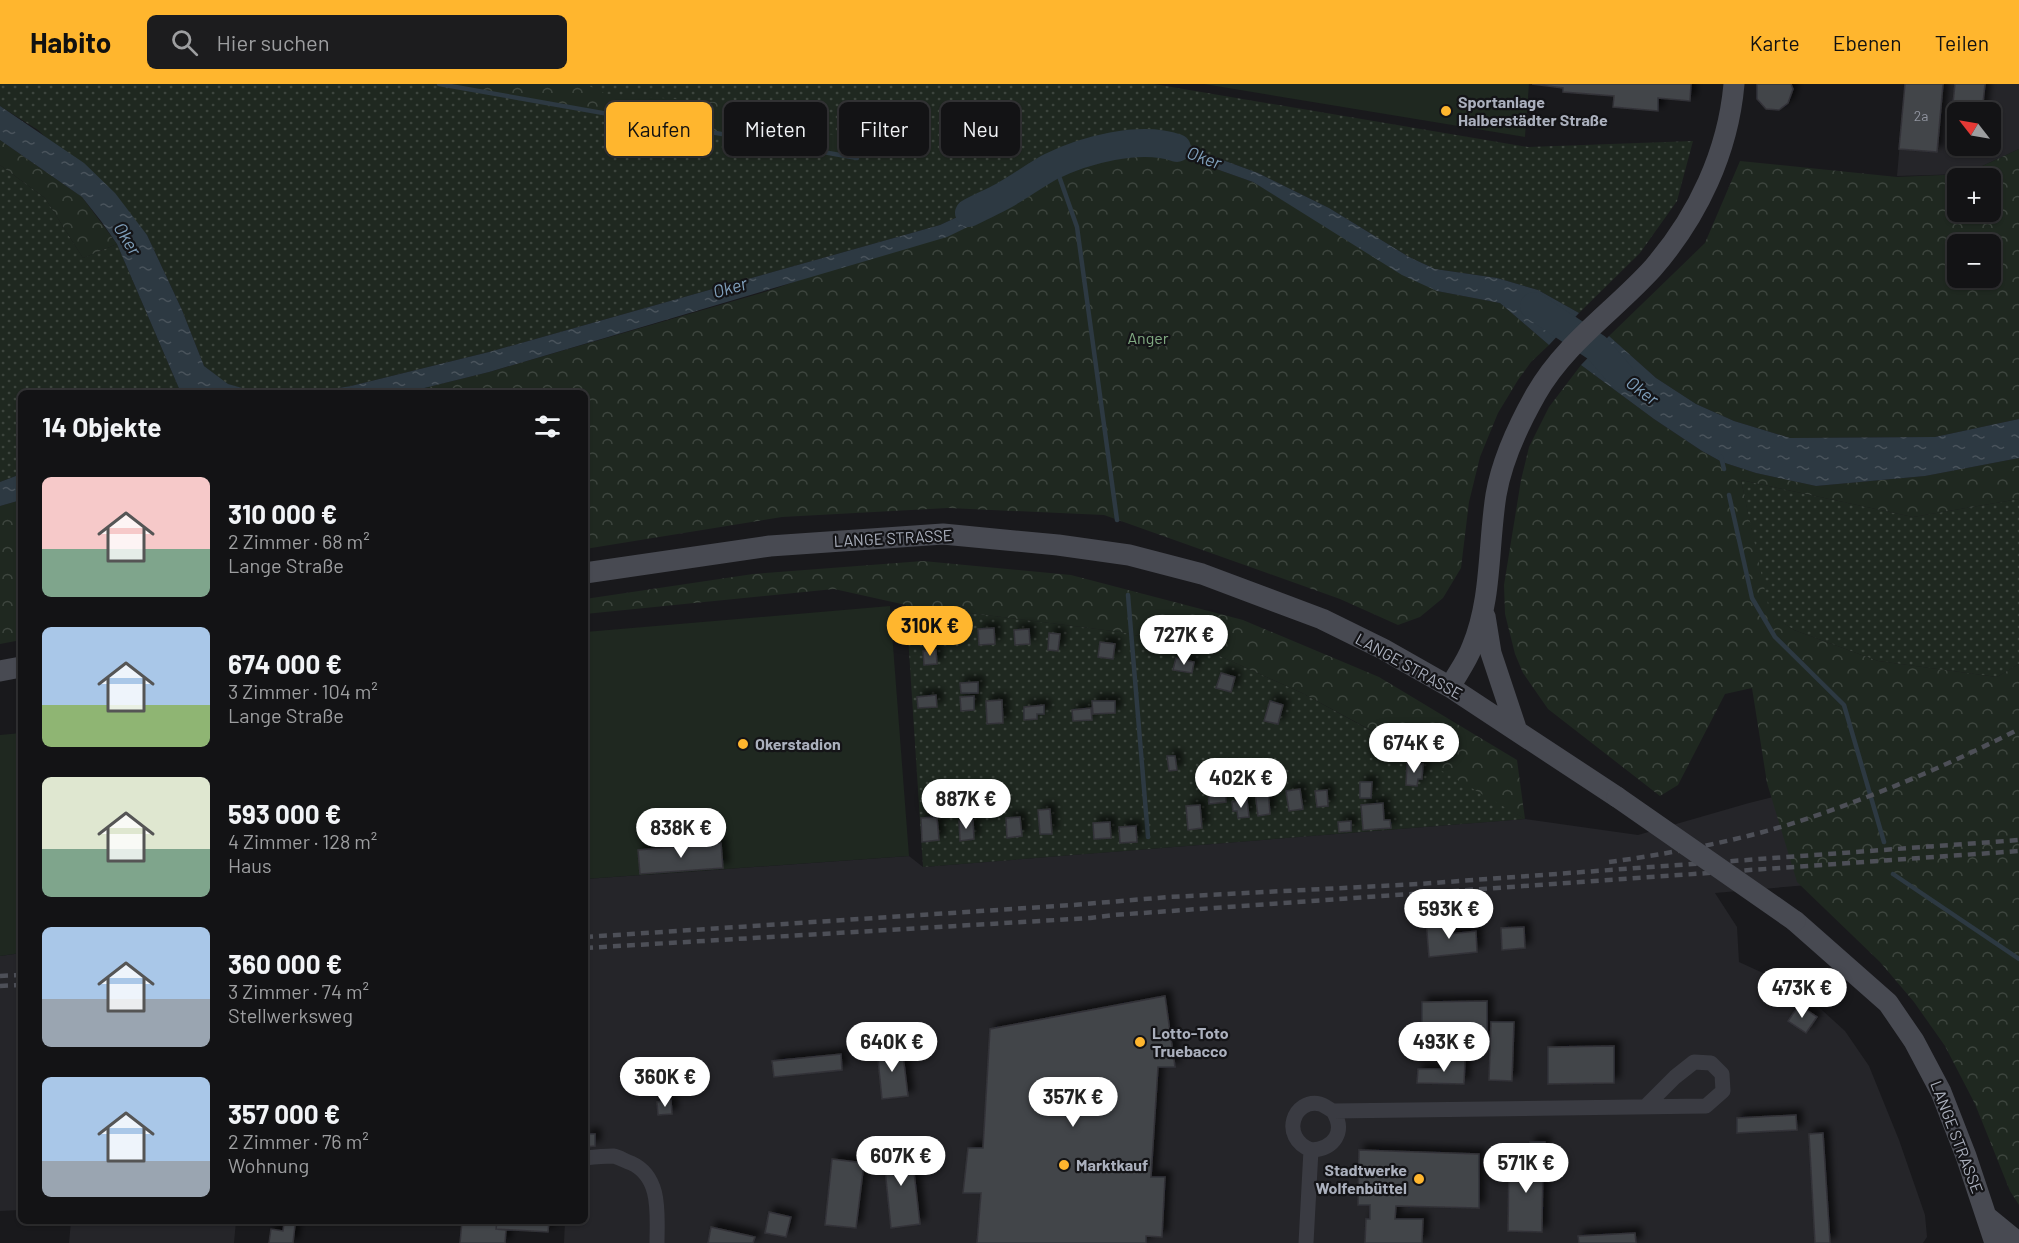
<!DOCTYPE html>
<html lang="de">
<meta charset="utf-8">
<style>
body{margin:0;font-family:Barlow,sans-serif;background:#1c1c1e;color:#f1f3f6;height:100vh;display:flex;flex-direction:column;font-size:22px;white-space:nowrap}
*{box-sizing:border-box;margin:0}
p{font-size:20px;color:#9d9ea0}
.icon{flex:none;width:33px;height:33px;fill:none;stroke:currentColor;stroke-width:2;stroke-linecap:round;stroke-linejoin:round}
.map{position:relative;flex:1;overflow:hidden}
.side{position:absolute;left:18px;top:306px;width:570px;height:834px;display:flex;flex-direction:column;background:#131315;border-radius:9px;box-shadow:0 2px 4px #0004,0 0 0 2px #323234}
.side>*{flex:none}
.banner{position:absolute;left:606px;top:18px;width:570px;height:54px;display:flex;gap:12px}
.needle{width:39px;rotate:301deg}
.tools{position:absolute;left:1947px;top:18px;display:grid;gap:12px}
.tools a{display:grid;place-items:center;width:54px;height:54px;border-radius:9px;background:#131315;box-shadow:0 2px 4px #0004,0 0 0 2px #323234;font-size:30px}
.price{position:absolute;translate:-50% -51px;padding:0 14px;border-radius:21px;background:#fff;color:#222;font-size:20px;line-height:39px;filter:drop-shadow(0 2px 3px #0008)}
.price::after{content:'';position:absolute;left:50%;top:36px;width:18px;height:14px;margin-left:-9px;background:inherit;clip-path:polygon(0 0,100% 0,50% 100%)}
.price.current{background:#ffb62e;color:#111}
ul{padding:0;list-style:none}
li{display:flex;align-items:center;gap:18px;height:150px;padding:0 24px}
li span{display:grid;place-items:center;flex:none;width:168px;height:120px;border-radius:9px;color:#555}
li>.icon{margin-inline-start:auto}
span .icon{width:72px;height:72px;fill:#fffc;stroke-width:1}
li b{font-size:26px}
h2{display:flex;justify-content:space-between;align-items:center;height:72px;padding:0 24px;font-size:26px}
.pill{padding:0 21px;border-radius:9px;background:#131315;box-shadow:0 2px 4px #0004,0 0 0 2px #323234;font-size:21px;line-height:54px}
.pill.current{background:#ffb62e;color:#111}
header{display:flex;align-items:center;gap:36px;box-sizing:border-box;height:84px;padding:0 30px;background:#ffb62e;color:#111}
header strong{font-size:28px}
nav{display:flex;gap:33px;margin-inline-start:auto;font-size:21px}
.search{width:420px;height:54px;background:#1c1c1e;display:flex;align-items:center;gap:15px;box-sizing:border-box;padding:0 21px;border-radius:9px;color:#9d9ea0;font-size:22px}
.map>svg:first-child{display:block}
</style>
<header>
<strong>Habito</strong>
<div class="search"><svg class="icon" aria-label="search" viewBox="0 0 24 24"><circle cx="10" cy="10" r="6"/><path d="M15 15l6 6"/></svg>Hier suchen</div>
<nav><a>Karte</a><a>Ebenen</a><a>Teilen</a></nav>
</header>
<div class="map">
<svg width="2019" height="1159" viewBox="0 0 2019 1159">
<defs>
<pattern id="green-dots" width="8" height="8" patternUnits="userSpaceOnUse" patternTransform="scale(1.5)"><rect width="8" height="8" fill="#1f2820"/><path d="M2 2h.1M6 6h.1" fill="none" stroke="#3d453e" stroke-width="1.8" stroke-linecap="round"/></pattern>
<pattern id="forest-crowns" width="20" height="18" patternUnits="userSpaceOnUse" patternTransform="scale(1.5)"><rect width="20" height="18" fill="#1f2820"/><path d="M2 6a3 3 0 1 1 6 0M12 15a3 3 0 1 1 6 0" fill="none" stroke="#3d453e"/></pattern>
<pattern id="water-ripples" width="26" height="14" patternUnits="userSpaceOnUse" patternTransform="scale(1.5)"><rect width="26" height="14" fill="#2d3942"/><path d="M2 4q2-2 4 0t4 0M15 11q2-2 4 0t4 0" fill="none" stroke="#49535b"/></pattern>
<filter id="shadow"><feDropShadow dx="5.5" dy="-5.5" stdDeviation="3" flood-color="#0009"/></filter>
</defs>
<rect width="100%" height="100%" fill="#19191c"/>
<path fill="#252529" fill-rule="evenodd" d="M1905,0H2019V65L1965,90L1897,92ZM1958,28H1990V62H1958Z
M1911,679L1832,799L1715,809L1737,843L1739,878L1800,906L1845,947L1869,982L1899,1056L1925,1131L1927,1153L1923,1159H564L565,1137H585V795L909,772L923,783L1525,735L1638,751L1749,719Z
M21,869V1126L0,1127V872Z
M71,1137H236L234,1159H69Z"/>
<path fill="url(#green-dots)" d="M0,0H1154L1528,63L1693,57L1677,117L1640,169L1579,229L1538,206L1497,194L1435,185L1409,173L1329,124L1258,89L1179,60L1145,57L1059,79L1007,110L940,141L489,268L351,302L308,309L253,307L227,300L204,282L182,226L147,151L38,46L0,22Z
M0,81L45,114L83,174L117,160L181,309H21V390L0,398Z
M1741,396L1913,433L2019,415V580L1997,593L1878,577L1794,546L1769,530Z
M906,521L1121,548L1213,569L1302,609L1465,698L1525,735L923,783Z"/>
<path fill="url(#forest-crowns)" fill-rule="evenodd" d="M439,0H585L606,10L715,18L779,44L860,54L857,74Z
M0,56L82,113L117,160L83,174L45,114L0,81Z
M2019,65V335L1935,353L1790,354L1734,337L1696,320L1656,294L1609,252L1705,159L1740,77L1897,93L1965,90ZM1958,94H1990V128H1958ZM1958,160H1990V194H1958Z
M1140,67L1174,70L1253,98L1437,207L1500,219L1549,261L1531,278L1518,296L1498,329L1480,373L1469,418L1461,484L1443,514L1420,533L1398,541L1340,515L1104,431L948,424L782,433L585,465V309H404L489,288L768,207L1009,123L1059,92L1100,76Z
M1581,281L1654,335L1702,367L1722,378L1756,389L1816,402L1925,392L2019,374V415L1913,433L1741,396L1770,530L1794,546L1878,577L1997,593L2019,580V1121L2010,1107L1975,1020L1945,962L1914,918L1880,878L1797,798L1767,699L1752,604L1725,610L1678,701L1660,712L1548,625L1523,589L1515,570L1505,530L1504,501L1521,396L1529,363L1549,323Z
M21,416V556L0,560V422Z
M923,477L1071,491L1243,536L1379,593L1517,676L1525,735L1378,650L1302,609L1213,569L1121,548L906,521L834,505L585,530V515L753,490Z"/>
<path fill="#1f2820" d="M1204,0H1529L1525,53Z
M890,522L909,772L585,795V548Z
M21,649V869L0,872V651Z"/>
<path fill="url(#water-ripples)" d="M0,22L84,79L115,109L147,151L182,226L204,282L228,300L253,307L278,309H181L117,160L101,137L82,113L0,56Z
M1145,57L1179,60L1258,89L1329,124L1409,173L1435,185L1497,194L1538,206L1579,229L1549,261L1500,219L1437,207L1402,191L1253,98L1174,70L1140,67L1100,76L1059,92L1009,123L947,153L489,288L404,309H308L351,302L489,268L940,141L1007,110L1059,79Z
M1609,252L1656,294L1696,320L1734,337L1790,354L1935,353L2019,335V374L1925,392L1816,402L1756,389L1722,378L1702,367L1654,335L1581,281Z
M21,390V416L0,422V398Z"/>
<g fill="none" stroke-linecap="round" stroke-linejoin="round">
<path stroke="#2d3942" stroke-width="4.5" d="M439,0L857,74
M1052,82L1059,92L1077,143L1117,436
M1721,373L1724,385
M1729,411L1752,514L1775,553L1844,621L1884,758
M1128,511L1148,753
M1893,790L2019,875"/>
<path stroke="#2d3942" stroke-width="28" d="M969,129C980,123 992,118 1003,112C1019,103 1034,92 1050,83C1084,66 1140,51 1177,64
M1534,222L1597,264L1621,292"/>
</g>
<path fill="#434449" stroke="#333338" stroke-width="1.5" filter="url(#shadow)" d="M1532,0H1691L1690,17L1658,14V27L1613,23L1614,12L1563,8V4Z
M1757,0H1791L1793,5L1788,19L1779,26L1766,25L1757,15Z
M1905,0H1943L1937,68L1899,65Z
M1955,0H1985L1982,28L1952,29Z
M994,544L995,560L979,561L978,545Z
M1029,545L1030,560L1015,561L1014,546Z
M1049,549L1060,550L1058,567L1048,566Z
M1100,558L1115,560L1113,575L1098,573Z
M936,566L937,580L924,581L923,567Z
M1176,574L1194,578L1192,589L1173,586Z
M1221,589L1235,593L1231,608L1216,604Z
M978,598V609H961L960,599Z
M936,611L937,623L918,624L917,613Z
M974,612V626L961,627L960,613Z
M1002,616L1003,639L987,640L986,617Z
M1092,617H1115V629L1093,630Z
M1270,617L1283,621L1278,640L1264,637Z
M1044,621V630H1037V635L1024,636V623Z
M1091,624L1092,636L1073,637L1072,626Z
M1167,672H1175L1177,686L1169,687Z
M1407,679L1423,680L1422,695H1418L1417,702L1406,701Z
M1360,698H1372L1371,714H1360Z
M1218,703L1219,706L1225,705L1226,718L1209,720L1208,704Z
M1300,705L1303,725L1289,727L1286,707Z
M1327,706L1328,722L1317,723L1315,707Z
M1268,707L1270,730L1258,732L1255,708Z
M1247,716L1249,733L1238,734L1237,727H1233L1232,718Z
M1383,719L1384,736H1390L1391,744L1363,746L1361,721Z
M1200,721L1202,744L1188,746L1186,722Z
M1050,725L1052,750H1040L1038,726Z
M937,733L939,756L922,758L921,734Z
M1020,733L1022,752L1007,754L1006,734Z
M973,736L974,755L960,757L959,737Z
M1351,737V747L1339,748L1338,738Z
M1110,738L1111,754L1094,755L1093,739Z
M1136,742L1137,758L1120,759L1119,743Z
M721,759L723,784L640,790L638,766Z
M1448,834L1450,850L1476,847L1477,868L1429,873L1426,836Z
M1524,843L1525,864L1502,866L1501,844Z
M1165,912L1175,983H1158L1151,1093H1165L1162,1153L1146,1152V1159H977L981,1109H963L968,1064H983L990,945Z
M1487,917V959L1422,960V918Z
M1799,921L1817,933L1806,949L1788,937Z
M1491,938H1514L1512,997L1489,996Z
M1614,962V999L1548,1000V963Z
M902,963L908,1012L882,1015L877,966Z
M841,970L842,986L774,993L772,977Z
M1444,975H1465L1464,1000L1417,999L1418,985H1444Z
M671,1016L672,1030L658,1031L657,1018Z
M1796,1031L1797,1046L1737,1049V1034Z
M1823,1049L1830,1159H1815L1809,1050Z
M585,1050H595V1062L585,1063Z
M1530,1058H1545V1069L1530,1068Z
M911,1062L920,1140L891,1144L883,1066Z
M1359,1066L1479,1070V1124L1396,1122L1395,1135H1423L1422,1159H1365L1366,1135H1370V1121H1358Z
M1509,1073L1543,1074L1542,1148L1508,1147Z
M832,1075L864,1079L856,1144L825,1141Z
M769,1128L791,1133L786,1153L765,1149Z
M462,1137H497L496,1145L506,1146L505,1159H460Z
M497,1137H549L548,1148L496,1145Z
M284,1140L295,1141L293,1159H269L271,1145L283,1147Z
M711,1143L755,1153L753,1159H708Z
M1635,1149L1636,1159H1579L1578,1152Z"/>
<g fill="none" stroke-linecap="round" stroke-linejoin="round">
<path stroke="#3a3b42" stroke-width="15" d="M1311,1066C1279,1053 1294,1014 1320,1020C1324,1021 1329,1025 1333,1027
M585,1074C594,1073 604,1072 613,1072C619,1073 625,1077 631,1079C662,1093 657,1131 657,1159
M1306,1159L1311,1066C1334,1065 1346,1048 1333,1027L1706,1022L1723,1007L1722,990L1711,979L1694,978L1675,993L1647,1021"/>
<path stroke="#484a52" stroke-width="21" d="M585,489L770,462L943,450L1058,461L1129,471L1202,490L1322,535L1383,565L1450,603L1617,713
M1485,532L1491,569L1516,644
M0,587L21,583
M1450,603C1457,590 1467,577 1472,563C1492,516 1488,461 1496,411C1502,376 1519,340 1536,310C1565,259 1614,227 1653,184C1698,132 1728,68 1734,0
M1795,837L1888,919L1914,957L1941,1008L1966,1072L1995,1159
M1987,1133L2019,1159"/>
<path stroke="#4d4f57" stroke-width="4.5" stroke-dasharray="8 6" stroke-linecap="butt" d="M1609,778C1669,770 1742,756 1800,737C1875,712 1949,681 2019,645
M585,853L1073,821L1169,813L1419,800L2019,756
M585,864L1090,834L1114,831L2019,767
M0,892L21,891
M0,902L21,901"/>
<path stroke="#484a52" stroke-width="21" d="M1617,713L1795,837"/>
</g>
<g fill="#ffb62e" stroke="#141417" stroke-width="2">
<circle cx="1446" cy="27" r="6"/>
<circle cx="743" cy="660" r="6"/>
<circle cx="1140" cy="958" r="6"/>
<circle cx="1064" cy="1081" r="6"/>
<circle cx="1419" cy="1095" r="6"/>
</g>
<g text-anchor="middle" stroke-width="4.5" stroke-linejoin="round" paint-order="stroke">
<g font-size="14" fill="#9195a0">
<text x="1921" y="37">2a</text>
</g>
<g font-size="16" font-weight="bold" fill="#abb0bd" stroke="#141417" text-anchor="start">
<text x="1458" y="24">Sportanlage<tspan x="1458" dy="18">Halberstädter Straße</tspan></text>
<text x="755" y="666">Okerstadion</text>
<text x="1152" y="955">Lotto-Toto<tspan x="1152" dy="18">Truebacco</tspan></text>
<text x="1076" y="1087">Marktkauf</text>
<text x="1407" y="1092" text-anchor="end">Stadtwerke<tspan x="1407" dy="18">Wolfenbüttel</tspan></text>
</g>
<g font-size="16" fill="#80aa82" stroke="#141417">
<text x="1148" y="260">Anger</text>
</g>
<g font-size="16" fill="#abb0bd" stroke="#141417">
<text transform="translate(893 454) rotate(-3)" y="6">LANGE STRASSE</text>
<text transform="translate(1409 582) rotate(29)" y="6">LANGE STRASSE</text>
<text transform="translate(1957 1053) rotate(69)" y="6">LANGE STRASSE</text>
</g>
<g font-size="18" font-style="italic" fill="#7f9fbb" stroke="#141417">
<text transform="translate(1204 74) rotate(20)" y="6">Oker</text>
<text transform="translate(127 155) rotate(58)" y="6">Oker</text>
<text transform="translate(730 204) rotate(-16)" y="6">Oker</text>
<text transform="translate(1642 307) rotate(37)" y="6">Oker</text>
</g>
</g>
</svg>
<div class="tools">
<a><svg class="needle" viewBox="-14 -14 28 28"><path d="M0-13l5 13h-10z" fill="#e53935"/><path d="M0 13l5-13h-10z" fill="#9d9ea0"/></svg></a>
<a>+</a>
<a>−</a>
</div>
<b class="price current" style="left:930px;top:573px">310K €</b>
<b class="price" style="left:1184px;top:582px">727K €</b>
<b class="price" style="left:1414px;top:690px">674K €</b>
<b class="price" style="left:1241px;top:725px">402K €</b>
<b class="price" style="left:966px;top:746px">887K €</b>
<b class="price" style="left:681px;top:775px">838K €</b>
<b class="price" style="left:1449px;top:856px">593K €</b>
<b class="price" style="left:1802px;top:935px">473K €</b>
<b class="price" style="left:892px;top:989px">640K €</b>
<b class="price" style="left:1444px;top:989px">493K €</b>
<b class="price" style="left:665px;top:1024px">360K €</b>
<b class="price" style="left:1073px;top:1044px">357K €</b>
<b class="price" style="left:901px;top:1103px">607K €</b>
<b class="price" style="left:1526px;top:1110px">571K €</b>
<div class="banner">
<a class="pill current">Kaufen</a>
<a class="pill">Mieten</a>
<a class="pill">Filter</a>
<a class="pill">Neu</a>
</div>
<section class="side">
<h2>14 Objekte<svg class="icon" aria-label="filters" viewBox="0 0 24 24"><path d="M4 7h16M4 17h16"/><circle cx="9" cy="7" r="2"/><circle cx="15" cy="17" r="2"/></svg></h2>
<ul>
<li><span style="background:linear-gradient(#f6c9c9 60%,#7fa58c 0)"><svg class="icon" aria-label="home" viewBox="0 0 24 24"><path d="M3 11l9-7 9 7M6 9v11h12V9"/></svg></span><div><b>310 000 €</b><p>2 Zimmer · 68 m²</p><p>Lange Straße</p></div></li>
<li><span style="background:linear-gradient(#a9c7e8 65%,#8fb573 0)"><svg class="icon" aria-label="home" viewBox="0 0 24 24"><path d="M3 11l9-7 9 7M6 9v11h12V9"/></svg></span><div><b>674 000 €</b><p>3 Zimmer · 104 m²</p><p>Lange Straße</p></div></li>
<li><span style="background:linear-gradient(#dfe7d0 60%,#7fa58c 0)"><svg class="icon" aria-label="home" viewBox="0 0 24 24"><path d="M3 11l9-7 9 7M6 9v11h12V9"/></svg></span><div><b>593 000 €</b><p>4 Zimmer · 128 m²</p><p>Haus</p></div></li>
<li><span style="background:linear-gradient(#a9c7e8 60%,#9aa5b1 0)"><svg class="icon" aria-label="home" viewBox="0 0 24 24"><path d="M3 11l9-7 9 7M6 9v11h12V9"/></svg></span><div><b>360 000 €</b><p>3 Zimmer · 74 m²</p><p>Stellwerksweg</p></div></li>
<li><span style="background:linear-gradient(#a9c7e8 70%,#9aa5b1 0)"><svg class="icon" aria-label="home" viewBox="0 0 24 24"><path d="M3 11l9-7 9 7M6 9v11h12V9"/></svg></span><div><b>357 000 €</b><p>2 Zimmer · 76 m²</p><p>Wohnung</p></div></li>
</ul>
</section>
</div>
